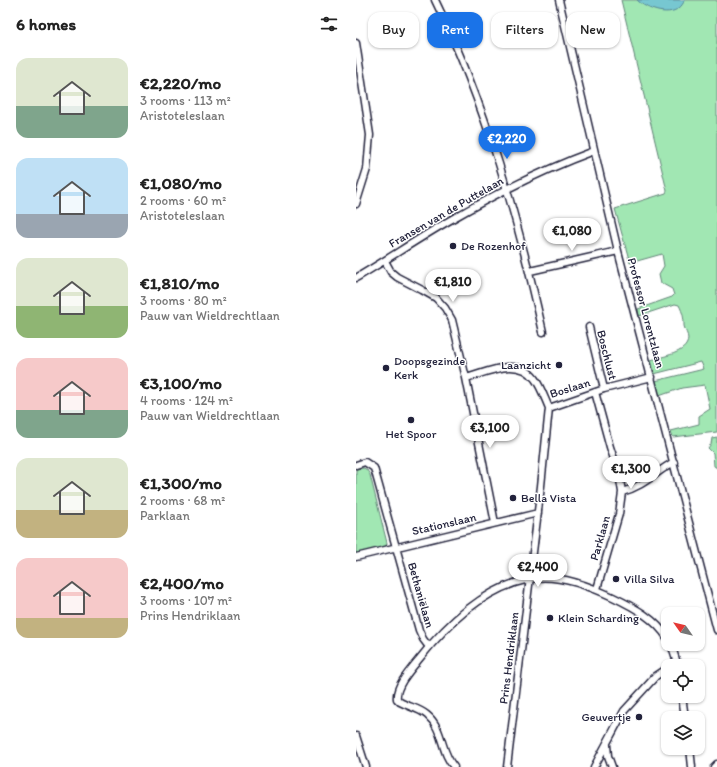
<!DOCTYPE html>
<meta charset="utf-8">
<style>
body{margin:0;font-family:Itim,sans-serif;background:#f6f6f6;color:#222;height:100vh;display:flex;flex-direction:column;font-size:15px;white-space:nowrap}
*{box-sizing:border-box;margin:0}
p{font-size:13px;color:#767676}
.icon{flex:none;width:22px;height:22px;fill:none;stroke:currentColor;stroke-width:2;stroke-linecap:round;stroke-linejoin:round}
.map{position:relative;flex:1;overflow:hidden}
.side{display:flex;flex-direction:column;background:#fff;width:356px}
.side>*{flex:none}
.top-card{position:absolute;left:12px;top:12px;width:289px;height:36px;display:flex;gap:8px}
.needle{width:26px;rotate:304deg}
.buttons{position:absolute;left:305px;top:607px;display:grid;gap:8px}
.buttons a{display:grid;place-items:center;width:44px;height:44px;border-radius:8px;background:#fff;box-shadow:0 1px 3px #0004;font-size:20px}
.price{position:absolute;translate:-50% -34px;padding:0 9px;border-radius:14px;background:#fff;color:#222;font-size:13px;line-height:26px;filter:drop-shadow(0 1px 2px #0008)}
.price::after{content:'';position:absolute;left:50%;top:24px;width:12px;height:9px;margin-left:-6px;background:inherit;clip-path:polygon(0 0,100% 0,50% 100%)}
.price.current{background:#1a73e8;color:#fff}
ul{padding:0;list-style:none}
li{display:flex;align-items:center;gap:12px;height:100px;padding:0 16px}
li span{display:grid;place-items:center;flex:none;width:112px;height:80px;border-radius:12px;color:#555}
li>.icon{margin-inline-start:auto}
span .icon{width:48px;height:48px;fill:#fffc;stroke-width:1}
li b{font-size:17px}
h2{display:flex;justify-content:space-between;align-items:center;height:48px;padding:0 16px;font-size:17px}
.tag{padding:0 14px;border-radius:12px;background:#fff;box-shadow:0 1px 3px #0004;font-size:14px;line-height:36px}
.tag.current{background:#1a73e8;color:#fff}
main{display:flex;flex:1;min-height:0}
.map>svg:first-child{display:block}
</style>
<main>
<section class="side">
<h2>6 homes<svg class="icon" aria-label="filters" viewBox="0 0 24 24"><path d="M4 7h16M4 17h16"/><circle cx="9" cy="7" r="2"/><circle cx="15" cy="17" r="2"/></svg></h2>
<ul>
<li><span style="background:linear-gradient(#dfe7d0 60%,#7fa58c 0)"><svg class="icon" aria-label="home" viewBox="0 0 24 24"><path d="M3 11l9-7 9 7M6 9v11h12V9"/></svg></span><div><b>€2,220/mo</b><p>3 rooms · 113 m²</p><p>Aristoteleslaan</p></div></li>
<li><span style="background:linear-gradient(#bfe0f5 70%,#9aa5b1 0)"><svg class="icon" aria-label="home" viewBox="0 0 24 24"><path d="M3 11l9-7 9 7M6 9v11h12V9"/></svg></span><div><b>€1,080/mo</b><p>2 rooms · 60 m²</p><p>Aristoteleslaan</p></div></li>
<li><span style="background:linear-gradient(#dfe7d0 60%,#8fb573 0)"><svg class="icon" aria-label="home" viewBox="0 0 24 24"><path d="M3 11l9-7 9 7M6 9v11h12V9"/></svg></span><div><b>€1,810/mo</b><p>3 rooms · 80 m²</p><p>Pauw van Wieldrechtlaan</p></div></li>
<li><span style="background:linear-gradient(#f6c9c9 65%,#7fa58c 0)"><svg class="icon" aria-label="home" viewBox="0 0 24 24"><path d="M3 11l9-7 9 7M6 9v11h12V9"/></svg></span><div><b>€3,100/mo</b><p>4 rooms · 124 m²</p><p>Pauw van Wieldrechtlaan</p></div></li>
<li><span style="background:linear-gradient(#dfe7d0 65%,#c2b280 0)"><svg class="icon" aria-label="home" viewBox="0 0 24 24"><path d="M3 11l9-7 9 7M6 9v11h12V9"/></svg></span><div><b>€1,300/mo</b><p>2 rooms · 68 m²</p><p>Parklaan</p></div></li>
<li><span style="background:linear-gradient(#f6c9c9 75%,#c2b280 0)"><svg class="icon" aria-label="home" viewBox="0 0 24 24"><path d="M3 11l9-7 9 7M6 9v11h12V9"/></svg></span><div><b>€2,400/mo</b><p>3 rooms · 107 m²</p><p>Prins Hendriklaan</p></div></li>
</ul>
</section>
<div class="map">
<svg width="361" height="767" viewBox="0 0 361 767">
<rect width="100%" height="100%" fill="#fff"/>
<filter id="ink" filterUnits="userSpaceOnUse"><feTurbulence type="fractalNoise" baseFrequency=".025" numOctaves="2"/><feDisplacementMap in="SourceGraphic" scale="8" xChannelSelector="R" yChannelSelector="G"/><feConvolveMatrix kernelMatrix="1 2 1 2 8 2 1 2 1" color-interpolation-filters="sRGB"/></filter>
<g filter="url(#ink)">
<path fill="#a1e7b3" stroke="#628477" d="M265,0H361V432L317,437L315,431L343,424V416L354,409L349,385L326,388L303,396L299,381L348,369L345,362L298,374L295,360C306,356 331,354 332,339C332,334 329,331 328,326C328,318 327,313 323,305L319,304L283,316L282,309L316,297L318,295L316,289L305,283L303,274L308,266L306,254L274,263L259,209L310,193L311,191Z
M361,437V468L358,466L357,453L352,448L355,444L356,438Z
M8,468L11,470L14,475L31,543L30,546L0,554V469Z"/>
<path fill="#77c7d1" stroke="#558595" d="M281,0H329C327,3 326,6 323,8C311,17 290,9 281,0Z"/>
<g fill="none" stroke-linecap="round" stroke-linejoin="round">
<defs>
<path id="minor" d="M79,0C130,105 162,219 187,332
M203,0L262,251L361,630
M0,43L14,135L11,169L0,204
M29,261L35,272L41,277L66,290L80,298L89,308L96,320L110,378L139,523
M174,271L262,251
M0,278C32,259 63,238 96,219C141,193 189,169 238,151
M233,327L248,389
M110,378C132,372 163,356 179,379C185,387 189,399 193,408
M239,392L254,447L263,474L266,492L263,514L241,589
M193,408L248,389L296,377
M0,465L9,462L18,468L63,630L67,639L73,647
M266,492C289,486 299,472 318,462
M0,557L182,513
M315,666L321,663L315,644
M326,696L329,718
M0,736L10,767
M251,745L252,756L256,767
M334,748L336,767
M98,767C84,752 88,729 71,715C63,708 53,707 44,702L41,699C39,686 56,668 64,658C91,624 129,588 173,579C199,573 234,586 257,597C278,607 300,619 312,639
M151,767L185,486L193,408
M238,767L268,711L300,676L312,668
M358,767L361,764"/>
</defs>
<use href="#minor" stroke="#22223b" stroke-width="9"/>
<use href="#minor" stroke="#fff" stroke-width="6"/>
</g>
</g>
<g fill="#22223b" stroke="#fff" stroke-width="1.5">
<circle cx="97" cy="246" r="4"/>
<circle cx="203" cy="365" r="4"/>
<circle cx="30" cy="368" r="4"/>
<circle cx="55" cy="420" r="4"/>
<circle cx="157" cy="498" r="4"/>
<circle cx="260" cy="579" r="4"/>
<circle cx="194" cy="618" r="4"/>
<circle cx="283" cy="717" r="4"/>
</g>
<g text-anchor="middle" stroke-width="3" stroke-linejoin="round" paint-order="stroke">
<g font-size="12" fill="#22223b" stroke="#fff">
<text transform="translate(90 212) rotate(-30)" y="4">Fransen van de Puttelaan</text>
<text transform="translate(290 313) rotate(75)" y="4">Professor Lorentzlaan</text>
<text transform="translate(251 355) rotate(76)" y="4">Boschlust</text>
<text transform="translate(214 388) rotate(-17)" y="4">Boslaan</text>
<text transform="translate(88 524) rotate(-13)" y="4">Stationslaan</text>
<text transform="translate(244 538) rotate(-74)" y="4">Parklaan</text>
<text transform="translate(65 595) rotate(74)" y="4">Bethaniëlaan</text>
<text transform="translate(153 658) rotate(-83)" y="4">Prins Hendriklaan</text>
</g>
<g font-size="12" fill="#22223b" stroke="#fff" text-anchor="start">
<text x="105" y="250">De Rozenhof</text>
<text x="38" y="365">Doopsgezinde<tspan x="38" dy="14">Kerk</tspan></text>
<text x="195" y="369" text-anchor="end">Laanzicht</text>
<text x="55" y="438" text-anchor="middle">Het Spoor</text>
<text x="165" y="502">Bella Vista</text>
<text x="268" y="583">Villa Silva</text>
<text x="202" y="622">Klein Scharding</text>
<text x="275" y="721" text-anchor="end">Geuvertje</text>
</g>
</g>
</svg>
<div class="buttons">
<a><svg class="needle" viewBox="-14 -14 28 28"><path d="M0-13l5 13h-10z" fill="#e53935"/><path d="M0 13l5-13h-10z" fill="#767676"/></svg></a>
<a><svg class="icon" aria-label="locate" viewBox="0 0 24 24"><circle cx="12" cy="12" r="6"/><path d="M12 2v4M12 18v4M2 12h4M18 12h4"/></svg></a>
<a><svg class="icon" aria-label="layers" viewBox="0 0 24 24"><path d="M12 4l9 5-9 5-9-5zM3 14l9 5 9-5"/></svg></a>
</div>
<b class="price current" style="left:151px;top:160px">€2,220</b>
<b class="price" style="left:216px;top:252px">€1,080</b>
<b class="price" style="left:97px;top:303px">€1,810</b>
<b class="price" style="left:134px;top:449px">€3,100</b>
<b class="price" style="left:275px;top:490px">€1,300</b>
<b class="price" style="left:182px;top:588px">€2,400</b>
<div class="top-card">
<a class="tag">Buy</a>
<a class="tag current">Rent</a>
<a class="tag">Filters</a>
<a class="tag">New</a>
</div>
</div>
</main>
